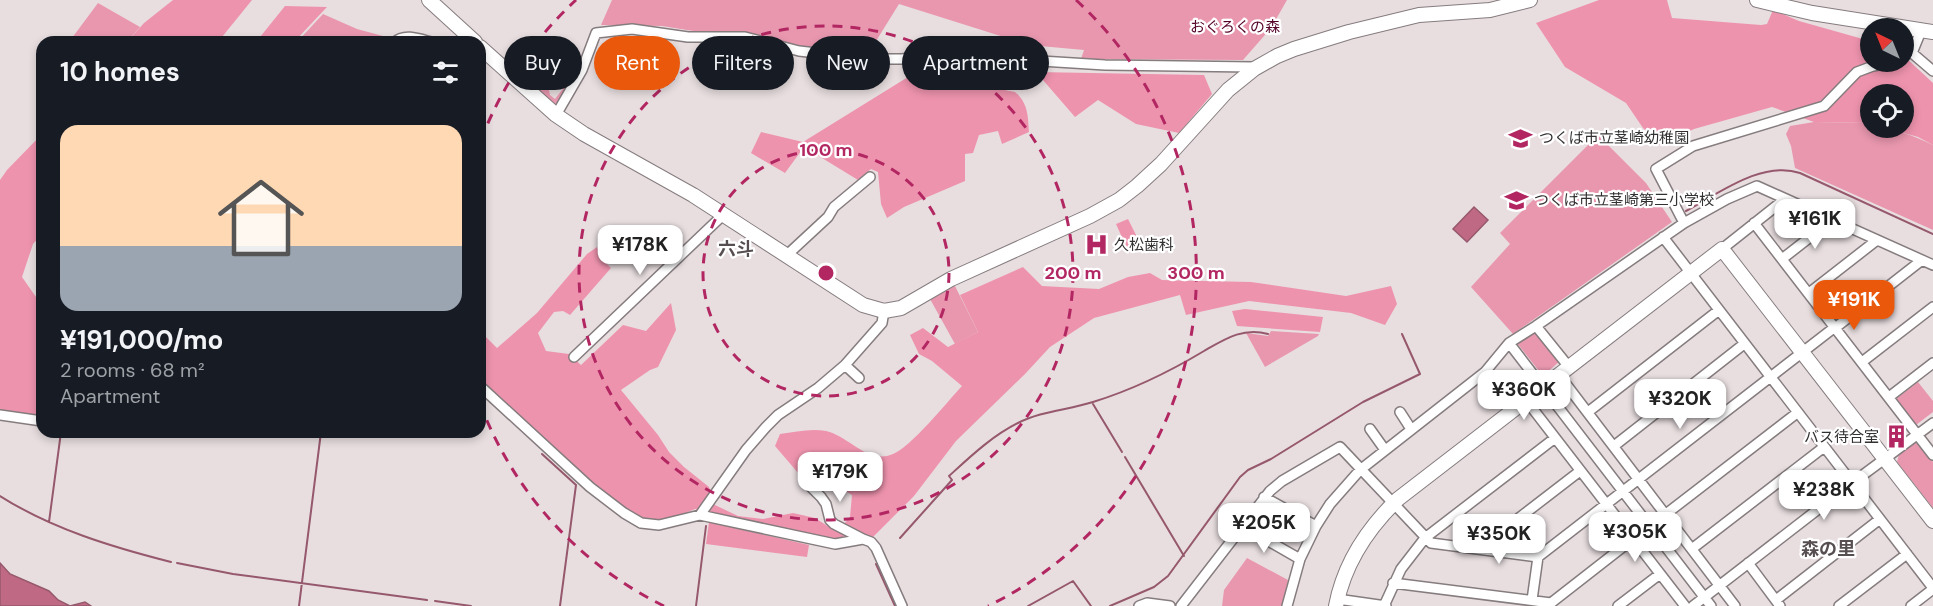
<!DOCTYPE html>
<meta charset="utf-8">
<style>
body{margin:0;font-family:"DM Sans","Noto Sans JP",sans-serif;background:#20242c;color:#f1f3f6;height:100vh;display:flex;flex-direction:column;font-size:22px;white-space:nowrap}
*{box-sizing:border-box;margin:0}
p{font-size:20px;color:#9ea1a6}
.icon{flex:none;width:33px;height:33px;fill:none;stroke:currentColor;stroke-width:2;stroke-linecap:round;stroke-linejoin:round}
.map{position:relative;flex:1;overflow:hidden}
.drawer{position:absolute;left:36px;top:36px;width:450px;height:402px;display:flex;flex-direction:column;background:#171b24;border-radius:18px;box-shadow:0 3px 9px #0003}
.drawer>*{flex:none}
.banner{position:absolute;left:504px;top:36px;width:570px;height:54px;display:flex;gap:12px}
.needle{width:39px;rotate:317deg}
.buttons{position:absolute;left:1860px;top:18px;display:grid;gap:12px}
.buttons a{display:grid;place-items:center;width:54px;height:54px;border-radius:50%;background:#171b24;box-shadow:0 3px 9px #0003;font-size:30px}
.price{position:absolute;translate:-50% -51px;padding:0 14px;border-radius:12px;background:#fff;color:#222;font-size:20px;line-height:39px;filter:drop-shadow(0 2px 3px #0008)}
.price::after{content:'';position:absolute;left:50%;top:36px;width:18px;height:14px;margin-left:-9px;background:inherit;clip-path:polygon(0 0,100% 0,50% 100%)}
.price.active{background:#ea580c;color:#fff}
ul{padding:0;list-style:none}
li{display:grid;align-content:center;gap:12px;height:318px;padding:0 24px}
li+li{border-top:2px solid #363941}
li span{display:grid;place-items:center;height:186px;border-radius:18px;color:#555}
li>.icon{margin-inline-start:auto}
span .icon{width:108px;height:108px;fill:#fffc;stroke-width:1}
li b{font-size:26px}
h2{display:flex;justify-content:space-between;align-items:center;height:72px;padding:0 24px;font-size:26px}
.chip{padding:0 21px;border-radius:27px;background:#171b24;box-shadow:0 3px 9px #0003;font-size:21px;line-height:54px}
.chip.active{background:#ea580c;color:#fff}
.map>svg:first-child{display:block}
</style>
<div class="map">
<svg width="1933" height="606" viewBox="0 0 1933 606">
<rect width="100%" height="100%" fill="#e8dee0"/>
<path fill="#e997af" d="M612,0H1287L1271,28L1243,60L1081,59L1084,50L1029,45L899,4L868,54L787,46L662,26L601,25Z
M98,3L140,27L127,42H69Z
M323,14L357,29L394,39L390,42H297Z
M525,75L548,85L550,95L555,99L565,86L568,89L557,106L524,79Z
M1814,122L1870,123V128C1893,128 1913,135 1933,145V230L1795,168L1791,146L1786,134L1790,126Z
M1598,135L1646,183L1672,222L1513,334L1471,287L1510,244L1500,233Z
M955,286L978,332L955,344L930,299Z
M1537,330L1561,360L1543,376L1517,343Z
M1271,331L1319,334L1318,336L1265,367L1246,333L1268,336Z
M1918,382L1933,401V412L1916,425L1896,399Z
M1914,443L1919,444L1933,462V508L1897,462L1899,454Z
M1247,558L1288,580L1283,606H1222L1224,590Z"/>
<path fill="#ee93ae" d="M173,0H252L218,42H127L144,23Z
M1599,0H1667L1672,18L1761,25L1767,24L1773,10L1799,21L1870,41V62H1904V56L1933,83V145L1918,137L1886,128H1904V94H1870V123L1814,122L1772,107L1694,129L1660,145L1643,128L1626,103L1565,67L1536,23Z
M285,6L327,7L294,42H256Z
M1036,72L1204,75L1212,94L1179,133L1136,124L1098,100L1075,117Z
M930,76L942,84L963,82L1015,92C1028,103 1028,116 1029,132L1002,144L998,131L979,135L973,153L965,154V181L904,207L887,218L881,204L878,172L871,169L858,180L804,147L785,173L751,153L761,132L803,142L908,77Z
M42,134V234L33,244L22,277L36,297L42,291V417L0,411V180L7,170Z
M1128,219L1142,247L1129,253L1116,224Z
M597,247L602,259L611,268L570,315L563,311L554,312L538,333L546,351L569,354L581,365L623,325L646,331L671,303L676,330L658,367L650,370L621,390L658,435L669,452L684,467L709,487L715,505L738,516L763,519L793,513L815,518L837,532L850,517L852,495L823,477L805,481L775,446L780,434C795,432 811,428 826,431C849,436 868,465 893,454C911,447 947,402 962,386L932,361L919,354L910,335L923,328L948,347L978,332L960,295L1023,267L1042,286L1099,289L1128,277L1150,273L1162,280L1251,282L1346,296L1391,286L1397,304L1385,325L1351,313L1249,301L1186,315L1180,295L1094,318L1050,347L1025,374L956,441L914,496L872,538L835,540L710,514L695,509L664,522L639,518L622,508L581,475L480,380V331L497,348L537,313L587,254Z
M1245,309L1323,317L1320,332L1237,326L1232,311Z
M709,522L809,545L807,557L706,544Z"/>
<path fill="#c06985" stroke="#96586c" stroke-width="1.5" d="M1474,207L1488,220L1467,242L1453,229Z
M0,563L10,574L49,591L58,600L70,606L85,602L91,606H0Z"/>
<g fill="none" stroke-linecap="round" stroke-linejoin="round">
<path stroke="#96586c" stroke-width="2" d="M1686,211C1718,194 1762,160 1800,173L1933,234
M1093,404L1122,452
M542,454L576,485L560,606
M1125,457L1184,556
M0,496C52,529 112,547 171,562
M49,522L61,432
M900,538L952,480L949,476C971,456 992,436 1018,423C1041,411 1068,410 1093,402C1132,390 1169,372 1204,351C1225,339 1243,327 1268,334
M177,563L233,574L427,600
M876,564L895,606
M435,601L471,606
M299,606L321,432
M696,606L706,526
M1028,606L1073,581L1091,606
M1110,606L1154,587L1168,576L1240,477L1248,470L1271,459L1363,402L1420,374L1402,334"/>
<defs>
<path id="street" d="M1921,31L1912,53L1933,71
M395,42C404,33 420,39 431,42
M556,115L582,70L596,33L632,29L688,37H745L799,51L870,59H901L981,53L1041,61L1105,65L1253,67
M1684,223L1656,169L1693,146L1824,106L1857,72L1873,66L1896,62
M1754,223L1933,455
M1663,237L1933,588
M1722,249L1785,199
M787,255L828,217L834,207L870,177
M1782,259L1832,220
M1809,293L1877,240
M1536,326L1569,367
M1835,328L1922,260
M1509,343L1711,606
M574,357L724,214
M1862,362L1933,307
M845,365L859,378
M1559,375L1735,606
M480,386L590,487L624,513L641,523L659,525L700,515L835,544L863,539L871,542L876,548L902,606
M1889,397L1933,363
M1526,400L1685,606
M1400,412L1411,429
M1588,412L1719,310
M0,415L42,421
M1370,429L1385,450
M1614,446L1744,344
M808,484L821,497L826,504L830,520L834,524L863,539
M1264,497L1316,526
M1666,514L1797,413
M700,515L746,450L766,427L778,415L818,388L845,365L882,323L884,311
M1242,526L1300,559
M1693,548L1824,447
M1492,551L1493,538L1580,471
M1748,563L1780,606
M1393,583L1551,603L1633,539
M1337,599L1386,606
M1532,600L1538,557
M1776,600L1880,519
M1139,606L1147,603L1170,606
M1181,606L1270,491L1282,481L1340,447L1431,543L1538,557L1835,327
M1287,606L1300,559L1316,526L1330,504L1360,470L1485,372L1509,343L1536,326L1684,223L1727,199L1757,186L1933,265
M1384,606L1401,569L1425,538L1555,438
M1618,606L1660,574
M1693,606L1852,483L1933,423
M1839,606L1907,554
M1911,606L1933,589"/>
<path id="secondary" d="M429,0L475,42
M1757,0L1812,13L1933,32
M480,47L556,115L584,134L693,195L863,305L884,311L901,308L951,279L1090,216L1119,200L1137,186L1161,164L1228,90L1254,69L1277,56L1294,49L1349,32L1419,15L1490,10L1530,0
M1336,606C1344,564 1368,528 1398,499L1722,249L1933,521"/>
</defs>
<use href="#street" stroke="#857c7e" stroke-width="12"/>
<use href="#secondary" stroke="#857c7e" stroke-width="16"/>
<use href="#street" stroke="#fff" stroke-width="9"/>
<use href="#secondary" stroke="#fff" stroke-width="14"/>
</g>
<g fill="none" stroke="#b22762" stroke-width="3" stroke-dasharray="10 8">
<circle cx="826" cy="273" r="123"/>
<circle cx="826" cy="273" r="247"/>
<path d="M664 606A370 370 0 0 1 481 406M481 140A370 370 0 0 1 576 0M1076 0A370 370 0 0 1 988 606"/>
</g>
<defs>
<symbol id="school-bare" viewBox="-9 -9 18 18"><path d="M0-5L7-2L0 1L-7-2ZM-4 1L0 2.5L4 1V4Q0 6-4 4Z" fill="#b22762" stroke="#fff" stroke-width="2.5" paint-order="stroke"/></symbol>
<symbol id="hospital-bare" viewBox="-9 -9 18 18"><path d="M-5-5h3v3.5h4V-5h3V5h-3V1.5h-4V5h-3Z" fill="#b22762" stroke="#fff" stroke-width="2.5" paint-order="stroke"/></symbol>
<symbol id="building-bare" viewBox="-9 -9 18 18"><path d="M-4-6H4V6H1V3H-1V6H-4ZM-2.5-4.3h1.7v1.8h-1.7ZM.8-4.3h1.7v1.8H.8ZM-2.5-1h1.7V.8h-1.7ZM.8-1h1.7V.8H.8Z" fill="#b22762" stroke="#fff" stroke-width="2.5" paint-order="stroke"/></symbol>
</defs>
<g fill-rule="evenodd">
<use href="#school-bare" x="1504" y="122" width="33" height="33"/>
<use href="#school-bare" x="1500" y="184" width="33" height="33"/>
<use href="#hospital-bare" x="1080" y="228" width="33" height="33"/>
<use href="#building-bare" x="1880" y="420" width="33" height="33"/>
</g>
<g text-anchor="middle" stroke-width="4.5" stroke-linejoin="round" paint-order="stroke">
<g font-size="15" fill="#560329" stroke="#fff">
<text x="1235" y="32">おぐろくの森</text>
</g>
<g font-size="15" fill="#333030" stroke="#fff" text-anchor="start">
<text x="1539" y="143">つくば市立茎崎幼稚園</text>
<text x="1534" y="205">つくば市立茎崎第三小学校</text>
<text x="1114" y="250">久松歯科</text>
<text x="1879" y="442" text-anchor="end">バス待合室</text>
</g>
<g font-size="18" font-weight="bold" fill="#564e50" stroke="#fff">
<text x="736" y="255">六斗</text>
<text x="1828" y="555">森の里</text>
</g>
</g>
<circle cx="826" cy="273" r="9" fill="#b22762" stroke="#fff" stroke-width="3"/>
<g font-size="18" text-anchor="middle" font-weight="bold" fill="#b22762" stroke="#fff" stroke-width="4.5" stroke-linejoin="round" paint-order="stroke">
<text x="826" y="156">100 m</text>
<text x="1073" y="279">200 m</text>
<text x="1196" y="279">300 m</text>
</g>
</svg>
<div class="buttons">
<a><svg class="needle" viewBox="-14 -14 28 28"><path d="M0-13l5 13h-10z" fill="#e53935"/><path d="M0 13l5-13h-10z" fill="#9ea1a6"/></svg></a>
<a><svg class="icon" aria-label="locate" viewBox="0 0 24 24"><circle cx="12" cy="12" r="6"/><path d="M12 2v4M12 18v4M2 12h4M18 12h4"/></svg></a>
</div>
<b class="price" style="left:1815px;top:250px">¥161K</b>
<b class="price" style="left:640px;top:276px">¥178K</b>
<b class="price active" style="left:1854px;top:331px">¥191K</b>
<b class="price" style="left:1524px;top:421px">¥360K</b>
<b class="price" style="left:1680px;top:430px">¥320K</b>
<b class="price" style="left:840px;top:503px">¥179K</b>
<b class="price" style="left:1824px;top:521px">¥238K</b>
<b class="price" style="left:1264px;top:554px">¥205K</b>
<b class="price" style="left:1635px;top:563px">¥305K</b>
<b class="price" style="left:1499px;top:565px">¥350K</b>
<div class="banner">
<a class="chip">Buy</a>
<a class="chip active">Rent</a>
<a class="chip">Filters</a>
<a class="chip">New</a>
<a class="chip">Apartment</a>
</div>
<section class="drawer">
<h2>10 homes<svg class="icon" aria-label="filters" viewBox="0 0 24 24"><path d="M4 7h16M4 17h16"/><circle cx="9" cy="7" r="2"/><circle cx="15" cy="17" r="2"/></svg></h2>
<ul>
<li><span style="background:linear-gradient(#ffd9b3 65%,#9aa5b1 0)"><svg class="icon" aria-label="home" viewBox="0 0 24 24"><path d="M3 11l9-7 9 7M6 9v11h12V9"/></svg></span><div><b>¥191,000/mo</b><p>2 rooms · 68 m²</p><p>Apartment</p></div></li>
</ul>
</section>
</div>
